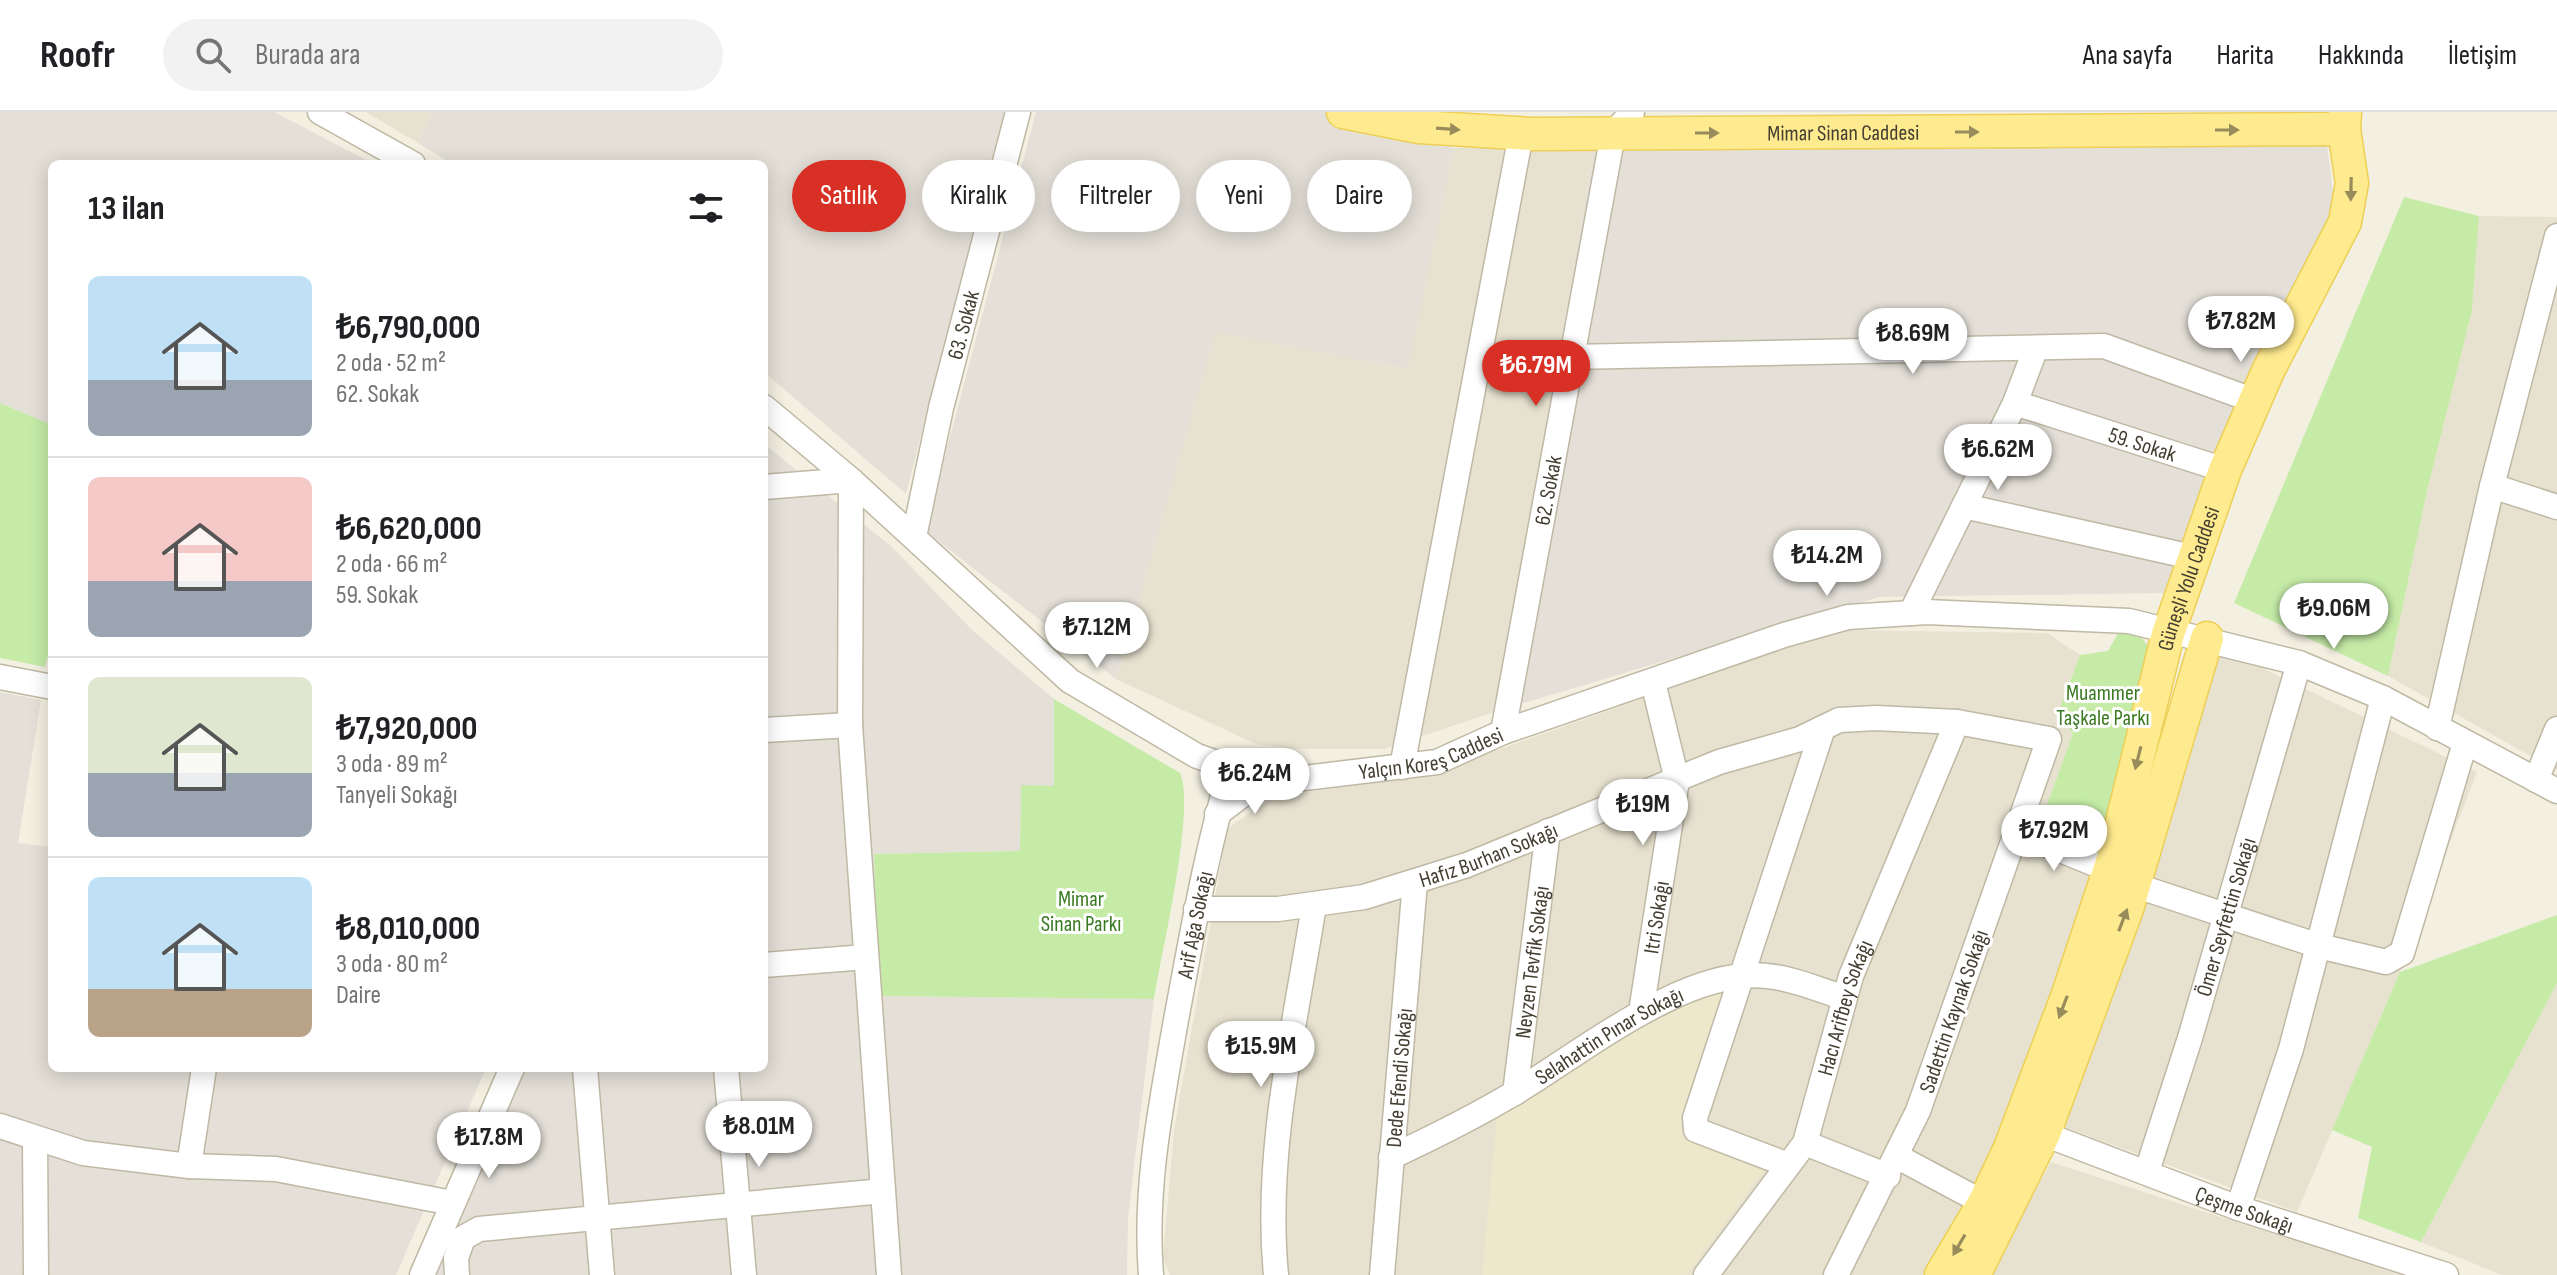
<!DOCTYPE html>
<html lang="tr">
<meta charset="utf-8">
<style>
body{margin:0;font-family:"Sofia Sans Condensed",sans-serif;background:#f2f2f2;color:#202124;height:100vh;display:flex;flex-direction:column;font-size:30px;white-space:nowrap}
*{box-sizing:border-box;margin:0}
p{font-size:26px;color:#757577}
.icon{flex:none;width:44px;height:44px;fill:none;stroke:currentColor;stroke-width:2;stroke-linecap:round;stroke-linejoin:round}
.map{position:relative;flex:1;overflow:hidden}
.details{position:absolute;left:48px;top:48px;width:720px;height:912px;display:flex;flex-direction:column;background:#fff;border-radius:12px;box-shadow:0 4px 20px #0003}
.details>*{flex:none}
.guide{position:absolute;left:792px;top:48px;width:760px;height:72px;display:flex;gap:16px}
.price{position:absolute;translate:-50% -68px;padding:0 18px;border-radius:28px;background:#fff;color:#222;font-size:26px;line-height:52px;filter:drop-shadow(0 2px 4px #0008)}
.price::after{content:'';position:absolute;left:50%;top:48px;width:24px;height:18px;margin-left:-12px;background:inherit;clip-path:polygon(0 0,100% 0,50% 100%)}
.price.current{background:#d93025;color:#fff}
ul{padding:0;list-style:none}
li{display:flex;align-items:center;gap:24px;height:200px;padding:0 40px}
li+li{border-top:2px solid #e0e0e0}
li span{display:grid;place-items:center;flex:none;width:224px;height:160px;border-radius:12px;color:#555}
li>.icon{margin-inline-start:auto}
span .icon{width:96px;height:96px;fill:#fffc;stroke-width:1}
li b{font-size:34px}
h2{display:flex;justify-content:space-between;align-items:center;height:96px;padding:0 40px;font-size:34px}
.tag{padding:0 28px;border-radius:36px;background:#fff;box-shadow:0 4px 20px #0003;font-size:28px;line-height:72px}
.tag.current{background:#d93025;color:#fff}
header{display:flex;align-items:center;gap:48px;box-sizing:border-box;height:112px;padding:0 40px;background:#fff;border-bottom:2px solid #e0e0e0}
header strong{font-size:38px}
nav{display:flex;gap:44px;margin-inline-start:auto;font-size:28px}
.search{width:560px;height:72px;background:#f2f2f2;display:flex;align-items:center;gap:20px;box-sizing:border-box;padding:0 28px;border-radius:44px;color:#757577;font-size:30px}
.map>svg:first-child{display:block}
</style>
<header>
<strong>Roofr</strong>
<div class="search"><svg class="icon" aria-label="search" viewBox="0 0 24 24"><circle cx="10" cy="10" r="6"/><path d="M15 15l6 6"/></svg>Burada ara</div>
<nav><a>Ana sayfa</a><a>Harita</a><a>Hakkında</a><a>İletişim</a></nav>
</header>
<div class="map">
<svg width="2557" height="1163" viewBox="0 0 2557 1163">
<rect width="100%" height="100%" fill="#f3f0e2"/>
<path fill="#e7e2d0" d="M366,0H431L418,31Z
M1595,32L1497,599L1384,637H1295L1256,632L1116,567L1216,219L1407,257L1454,36Z
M2479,104L2557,105V659L2388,564L2427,379L2472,198Z
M1837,518L2047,521L2080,543L2057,604L2073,621L2039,715L2104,739L2008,1011L1954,1115L1924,1163H1170L1163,1146L1174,1018L1227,717L1272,685L1426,663Z
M2219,535L2477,660L2400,860L2297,1100L2061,1014Z
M2557,871V1163H2502L2421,1130Z
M2051,1050L2400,1163H1989Z"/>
<path fill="#e4e0d8" d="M0,0H274L374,52H52V313L0,291Z
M431,0H1005L906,382L764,260V52H452L418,31Z
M1036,0H1323L1454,36L1408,257L1216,220L1116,567L925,419Z
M1595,32L2327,34L2336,102L2167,481L1879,485L1497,599Z
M764,332L892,435L971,517L1054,587V675L1021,674L1020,739L874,742L880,884L1154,887L1128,1106L1127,1163H435L526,956H764Z
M0,580L41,588L18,731L52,735V956H486L396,1163H0Z"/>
<path fill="#ede7cb" d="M1728,877L1687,1024L1767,1054L1687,1163H1482L1497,1004L1656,901Z"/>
<path fill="#c5eba7" d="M2404,85L2479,104L2472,198L2427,379L2388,564L2234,491Z
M0,291L52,313V526L45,555L0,546Z
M2122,514H2132L2157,545L2104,739L2039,715L2073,621L2057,604L2080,543L2108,539Z
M1054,587L1180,661C1196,697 1161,842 1154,887L879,884L874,742L1020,739L1021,673L1054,674Z
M2557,803V871L2421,1130L2358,1106L2372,1035L2332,1018L2400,860Z"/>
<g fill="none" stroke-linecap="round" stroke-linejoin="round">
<defs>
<g id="minor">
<path d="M320,0L413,52"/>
<path d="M1570,245L2104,234L2255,289"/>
<path id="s1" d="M2015,291L2225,358"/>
<path id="s2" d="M764,295L851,368L1070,569L1197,644L1271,670L1437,650L1503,620L1784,523L1848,505L1927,500L2129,509L2299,551L2383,586L2557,679"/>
<path d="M2492,374L2557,395"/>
<path d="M764,375L851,368L850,613L889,1163"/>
<path d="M1964,394L2192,445"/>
<path id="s3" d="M914,425L941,296L1018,0"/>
<path d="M1911,501L2015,291L2035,238"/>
<path d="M0,565L52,575"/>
<path d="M2437,616L2492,374L2557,124"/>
<path d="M764,618L850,613"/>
<path id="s4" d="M1503,620L1613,22L1632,0"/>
<path d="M1402,655L1521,22"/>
<path d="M2536,668L2557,617"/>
<path d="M1217,702L1245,681L1271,670"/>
<path d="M2016,720L2110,758"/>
<path d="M2134,773L2319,834L2386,850L2402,841L2465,631"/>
<path id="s5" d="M1196,797H1278L1364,785L1467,753L1719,650L1800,627L1839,608L1876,606L1957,610L2049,627L1918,999L1836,1163"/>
<path d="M764,853L866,845"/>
<path id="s6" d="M1641,900L1677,668L1653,570"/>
<path d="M585,956L602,1163"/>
<path d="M726,956L744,1163"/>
<path id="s7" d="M1515,981L1548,719"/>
<path d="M0,1014L83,1041L189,1054L276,1057L452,1091"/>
<path id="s8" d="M2044,1022L2238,1096L2446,1163"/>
<path d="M35,1028L36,1163"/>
<path d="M1805,1031L1888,1064"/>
<path id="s9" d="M1391,1045C1434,1025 1476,1004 1516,980C1583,940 1686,855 1767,864C1792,866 1819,878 1843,885"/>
<path d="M1898,1045L1984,1091"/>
<path d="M1788,1053L1696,1018L1695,1006L1823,616"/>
<path d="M189,1054L204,956"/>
<path id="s10" d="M2147,1059L2190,926L2299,551"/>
<path d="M2238,1096L2291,937L2383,586"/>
<path d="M422,1163L512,956"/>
<path d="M457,1163L456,1146L463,1126L479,1117L883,1079"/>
<path id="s11" d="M1151,1163C1144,1075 1161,994 1176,908C1192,823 1206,739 1231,656"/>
<path d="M1276,1163C1264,1040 1295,914 1314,793"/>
<path id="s12" d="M1382,1163L1415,770"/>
<path id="s13" d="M1706,1163L1805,1031L1851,864L1957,610"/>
</g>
<g id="major">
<path id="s14" d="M1343,0L1419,15L1532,22L2344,17"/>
<path id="s15" d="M1941,1163L1984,1091L2010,1036L2067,885L2113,747L2168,522L2225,358L2268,259L2345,110L2352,71L2344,17L2345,0"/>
<path d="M1974,1163L2044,1022L2127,797L2207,526"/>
</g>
</defs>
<use href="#minor" stroke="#bfb8a4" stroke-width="27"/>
<use href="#major" stroke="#edcf56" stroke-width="35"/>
<use href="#minor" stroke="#fff" stroke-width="24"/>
<use href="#major" stroke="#ffeb8f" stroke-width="32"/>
</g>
<defs><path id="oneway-solid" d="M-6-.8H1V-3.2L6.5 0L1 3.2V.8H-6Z" transform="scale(2)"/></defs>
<g fill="#998c5c">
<use href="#oneway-solid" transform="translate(1448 17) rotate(4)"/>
<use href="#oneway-solid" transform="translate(2227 18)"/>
<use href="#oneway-solid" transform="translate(1967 20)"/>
<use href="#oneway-solid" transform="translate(1707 21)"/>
<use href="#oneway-solid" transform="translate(2351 77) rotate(91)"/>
<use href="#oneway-solid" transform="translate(2138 646) rotate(104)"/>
<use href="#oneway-solid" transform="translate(2123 808) rotate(-69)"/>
<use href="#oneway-solid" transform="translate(2063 895) rotate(111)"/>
<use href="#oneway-solid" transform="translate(1959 1133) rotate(120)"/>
</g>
<g text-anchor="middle" stroke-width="6" stroke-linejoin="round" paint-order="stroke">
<g font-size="22" fill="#453f32" stroke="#fff">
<text dy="8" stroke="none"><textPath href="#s14" startOffset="502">Mimar Sinan Caddesi</textPath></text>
<text dy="8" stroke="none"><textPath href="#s3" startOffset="218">63. Sokak</textPath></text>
<text dy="8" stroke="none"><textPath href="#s1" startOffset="134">59. Sokak</textPath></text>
<text dy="8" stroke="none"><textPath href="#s4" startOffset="246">62. Sokak</textPath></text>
<text dy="8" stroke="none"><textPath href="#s15" startOffset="742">Güneşli Yolu Caddesi</textPath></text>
<text dy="8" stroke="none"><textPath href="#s2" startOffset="800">Yalçın Koreş Caddesi</textPath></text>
<text dy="8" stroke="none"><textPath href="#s5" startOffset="300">Hafız Burhan Sokağı</textPath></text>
<text dy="8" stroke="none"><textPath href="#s6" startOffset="96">Itri Sokağı</textPath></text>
<text dy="8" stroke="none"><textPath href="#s10" startOffset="266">Ömer Seyfettin Sokağı</textPath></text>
<text dy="8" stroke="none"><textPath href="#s11" startOffset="354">Arif Ağa Sokağı</textPath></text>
<text dy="8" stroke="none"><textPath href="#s7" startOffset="132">Neyzen Tevfik Sokağı</textPath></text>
<text dy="8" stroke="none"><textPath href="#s13" startOffset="306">Hacı Arifbey Sokağı</textPath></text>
<text transform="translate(1953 899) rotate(-71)" y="8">Sadettin Kaynak Sokağı</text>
<text dy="8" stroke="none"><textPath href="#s9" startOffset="250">Selahattin Pınar Sokağı</textPath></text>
<text dy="8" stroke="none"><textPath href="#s12" startOffset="198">Dede Efendi Sokağı</textPath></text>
<text dy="8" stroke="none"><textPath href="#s8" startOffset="214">Çeşme Sokağı</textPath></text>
</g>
<g font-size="22" fill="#3a7a22" stroke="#fff">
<text x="2103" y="588">Muammer<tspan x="2103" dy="25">Taşkale Parkı</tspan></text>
<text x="1081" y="794">Mimar<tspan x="1081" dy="25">Sinan Parkı</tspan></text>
</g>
</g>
</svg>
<b class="price" style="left:2241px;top:252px">₺7.82M</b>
<b class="price" style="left:1913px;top:264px">₺8.69M</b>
<b class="price current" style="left:1536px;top:296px">₺6.79M</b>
<b class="price" style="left:1998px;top:380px">₺6.62M</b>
<b class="price" style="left:1827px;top:486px">₺14.2M</b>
<b class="price" style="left:2334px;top:539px">₺9.06M</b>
<b class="price" style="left:1097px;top:558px">₺7.12M</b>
<b class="price" style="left:1255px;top:704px">₺6.24M</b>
<b class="price" style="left:1643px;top:735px">₺19M</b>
<b class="price" style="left:2054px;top:761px">₺7.92M</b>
<b class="price" style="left:1261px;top:977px">₺15.9M</b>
<b class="price" style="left:759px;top:1057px">₺8.01M</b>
<b class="price" style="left:489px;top:1068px">₺17.8M</b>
<div class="guide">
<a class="tag current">Satılık</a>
<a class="tag">Kiralık</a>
<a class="tag">Filtreler</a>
<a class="tag">Yeni</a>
<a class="tag">Daire</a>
</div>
<section class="details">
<h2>13 ilan<svg class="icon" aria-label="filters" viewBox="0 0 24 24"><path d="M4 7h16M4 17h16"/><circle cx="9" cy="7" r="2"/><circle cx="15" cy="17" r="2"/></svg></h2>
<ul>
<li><span style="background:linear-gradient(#bfe0f5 65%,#9aa5b1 0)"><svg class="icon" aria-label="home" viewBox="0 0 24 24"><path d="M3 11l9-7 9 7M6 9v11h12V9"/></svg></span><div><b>₺6,790,000</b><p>2 oda · 52 m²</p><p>62. Sokak</p></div></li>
<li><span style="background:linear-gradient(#f6c9c9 65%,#9aa5b1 0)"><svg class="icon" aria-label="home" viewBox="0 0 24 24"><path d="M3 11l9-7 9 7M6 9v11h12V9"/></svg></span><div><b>₺6,620,000</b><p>2 oda · 66 m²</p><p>59. Sokak</p></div></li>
<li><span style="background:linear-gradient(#dfe7d0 60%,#9aa5b1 0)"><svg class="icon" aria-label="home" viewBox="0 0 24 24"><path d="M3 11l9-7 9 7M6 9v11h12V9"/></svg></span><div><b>₺7,920,000</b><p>3 oda · 89 m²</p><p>Tanyeli Sokağı</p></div></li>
<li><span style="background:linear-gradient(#bfe0f5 70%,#b9a48a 0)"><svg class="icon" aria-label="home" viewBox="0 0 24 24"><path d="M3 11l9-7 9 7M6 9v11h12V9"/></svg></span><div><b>₺8,010,000</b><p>3 oda · 80 m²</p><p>Daire</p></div></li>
</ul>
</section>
</div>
